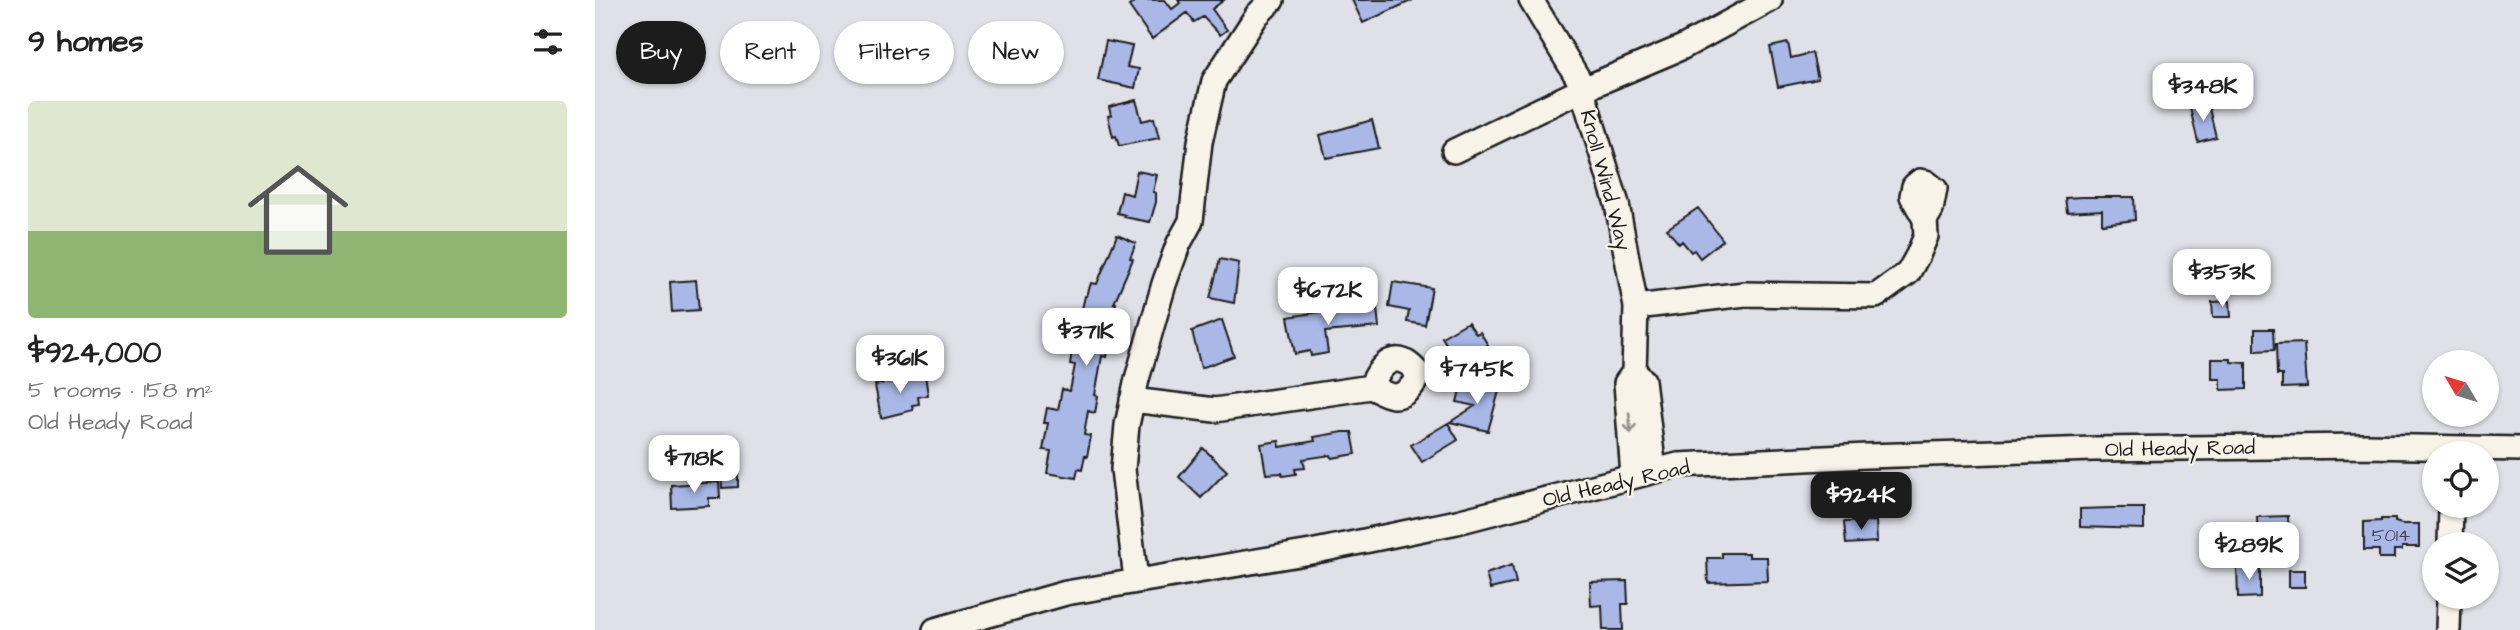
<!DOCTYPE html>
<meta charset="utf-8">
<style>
body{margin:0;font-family:"Architects Daughter",sans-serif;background:#f2f2f2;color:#222;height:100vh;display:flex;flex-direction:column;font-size:26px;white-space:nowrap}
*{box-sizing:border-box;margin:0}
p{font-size:23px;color:#767676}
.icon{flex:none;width:38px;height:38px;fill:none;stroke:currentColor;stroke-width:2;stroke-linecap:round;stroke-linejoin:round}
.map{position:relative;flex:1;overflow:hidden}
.side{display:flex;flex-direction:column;background:#fff;width:595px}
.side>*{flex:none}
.guide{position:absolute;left:21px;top:21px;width:665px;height:63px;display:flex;gap:14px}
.needle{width:46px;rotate:308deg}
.buttons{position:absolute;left:1827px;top:350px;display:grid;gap:14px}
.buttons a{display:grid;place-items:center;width:77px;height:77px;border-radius:50%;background:#fff;box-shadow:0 2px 5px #0004;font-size:35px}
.price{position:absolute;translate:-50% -60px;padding:0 16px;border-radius:14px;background:#fff;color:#222;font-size:23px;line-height:46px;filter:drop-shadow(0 2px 4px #0008)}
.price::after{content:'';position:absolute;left:50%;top:42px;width:21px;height:16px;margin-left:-10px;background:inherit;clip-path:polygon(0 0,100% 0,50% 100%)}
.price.active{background:#1c1c1c;color:#fff}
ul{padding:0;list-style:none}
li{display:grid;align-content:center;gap:14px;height:371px;padding:0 28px}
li+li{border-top:2px solid #e0e0e0}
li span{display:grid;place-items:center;height:217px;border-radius:7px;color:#555}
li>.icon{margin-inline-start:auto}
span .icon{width:126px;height:126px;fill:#fffc;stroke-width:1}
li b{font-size:30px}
h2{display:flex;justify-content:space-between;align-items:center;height:84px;padding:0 28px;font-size:30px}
.pill{padding:0 24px;border-radius:32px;background:#fff;box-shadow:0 2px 5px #0004;font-size:24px;line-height:63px}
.pill.active{background:#1c1c1c;color:#fff}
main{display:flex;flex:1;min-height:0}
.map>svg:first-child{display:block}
</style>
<main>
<section class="side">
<h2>9 homes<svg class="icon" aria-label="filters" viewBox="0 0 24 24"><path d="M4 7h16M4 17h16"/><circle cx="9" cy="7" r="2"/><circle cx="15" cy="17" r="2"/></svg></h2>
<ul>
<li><span style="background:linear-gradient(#dfe7d0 60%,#8fb573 0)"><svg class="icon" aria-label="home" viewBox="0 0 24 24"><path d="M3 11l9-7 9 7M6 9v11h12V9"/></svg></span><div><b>$924,000</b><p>5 rooms · 158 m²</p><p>Old Heady Road</p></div></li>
</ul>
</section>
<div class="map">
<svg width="1925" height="630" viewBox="0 0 1925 630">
<rect width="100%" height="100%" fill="#e0e1e8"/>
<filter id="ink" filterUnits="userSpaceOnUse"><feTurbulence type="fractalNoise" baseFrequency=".0143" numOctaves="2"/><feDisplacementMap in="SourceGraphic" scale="14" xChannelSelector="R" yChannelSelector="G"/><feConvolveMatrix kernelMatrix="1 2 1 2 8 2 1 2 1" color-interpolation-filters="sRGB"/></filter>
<g filter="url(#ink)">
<path fill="#a9b8e7" stroke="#1c1c1c" stroke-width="2" d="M542,0H570L577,9L585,3L583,0H629L617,9L632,30L625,35L608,17L599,22L592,13L557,39L534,6Z
M757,0H818L768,23Z
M511,41L537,46L532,67L544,69L540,88L503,80Z
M1193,43L1196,58L1217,53L1223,79L1183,87L1175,47Z
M541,100L547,121L559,118L564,138L524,146L521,136L518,137L513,116L516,115L514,107Z
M1613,104L1621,137L1603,142L1595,108Z
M777,120L784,148L731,158L725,135Z
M542,171L562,175L558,192L561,193V202L555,222L529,217L530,215L522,213L527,192L537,195Z
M1487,197H1539L1540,220L1507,224V210L1472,212L1470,198Z
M1103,208L1128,240L1105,258L1099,250L1096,252L1087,241L1084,244L1072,229Z
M522,235L541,243L535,258L538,259L519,303H521L518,315H516L510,339L515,340L512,357L507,356L500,395L503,396L500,413L493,411L489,435L496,436L492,457L490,456L487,470L483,469L481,478L452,473L456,451L448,450L453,423H449L452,408L463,410L467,389L475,391L480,365L475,364L477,351L481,352L484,334L489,335L495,311L487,309L490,296H492L496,283L502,284Z
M625,259L644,263L639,303L615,298Z
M101,280L104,310L77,312L75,282Z
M798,282L837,288L830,325L812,322L814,311L794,307Z
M1635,301L1636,317H1618L1617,302Z
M768,305V309L782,308L784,327L730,332L733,353L716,356L715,351L700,354L693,317Z
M627,320L639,356L606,368L597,331Z
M873,322L881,334L885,332L893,345L889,347L893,354L871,367L861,349L856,352L847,337Z
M1660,329H1678L1679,350L1660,351Z
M1709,343L1712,387L1687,388V375H1682L1681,344Z
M1617,359H1636V362L1651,363V389L1626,390V379H1617Z
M330,375L333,395L323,397L324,404L317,405L318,410L286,418L280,385Z
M867,382L904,391L893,431L855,422L880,406L862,402Z
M853,423L863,440L827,462L816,445Z
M748,432H757L761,454L737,458L736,455L708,459L710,468L700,469L701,474L688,476L687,473L671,474L666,444L684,441L685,447L720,441L719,437Z
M608,448L632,471L606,498L584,477Z
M126,469H143V487L127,488Z
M124,482L125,498H114V506L77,508L76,485Z
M1517,508H1549V529L1485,527V509Z
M1693,516L1694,541L1663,542L1662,517Z
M1786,519H1800V522L1807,524H1824V547H1807V550H1799V558H1784V550H1769V522L1786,521Z
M1281,521L1282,542L1251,544L1249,522Z
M1127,553H1154V557H1172L1173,581L1113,583L1112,558H1127Z
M917,565L921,583L895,589L891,574Z
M1665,566V597L1643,598L1642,567Z
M1694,570H1710V587H1694Z
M1032,581L1033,604H1027L1028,630H1008L1007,605L996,606L995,582Z"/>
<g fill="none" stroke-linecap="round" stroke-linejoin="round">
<defs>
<path id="minor" d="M936,0L984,80L1022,204L1041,307L1039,372L1031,383L1038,476
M859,151L986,90L1088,47L1175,0
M1041,307L1150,294L1281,296L1313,273L1323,255L1331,236L1330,219L1317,196L1319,186L1325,181L1331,182L1340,189L1336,210L1330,220
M1039,372L1048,380L1059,470
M537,400L620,410L776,387C782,390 791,395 798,396C810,397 821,384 823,373C802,348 786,362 776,387
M1855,544L1856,506
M541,580L528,469L532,425L542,379L569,284L583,245L596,221L605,142L619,81L662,15L677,0
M340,630L471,593L716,552L862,522L1083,465L1272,456L1499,449L1771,446L1925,449
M1853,630L1854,597"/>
</defs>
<use href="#minor" stroke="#1c1c1c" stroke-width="28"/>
<use href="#minor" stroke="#f7f3e8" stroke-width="23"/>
</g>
<defs><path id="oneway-shaft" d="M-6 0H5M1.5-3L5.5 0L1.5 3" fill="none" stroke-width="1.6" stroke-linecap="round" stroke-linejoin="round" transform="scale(1.75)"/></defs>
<use stroke="#94928c" href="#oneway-shaft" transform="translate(1035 423) rotate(85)"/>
</g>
<g text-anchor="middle" stroke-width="5" stroke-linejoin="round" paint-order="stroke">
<g font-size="18" fill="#3f434f">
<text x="1796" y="541">5014</text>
</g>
<g font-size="21" fill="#1c1c1c" stroke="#f7f3e8">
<text transform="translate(1011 180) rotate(75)" y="7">Knoll Wind Way</text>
<text transform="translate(1585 448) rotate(-1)" y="7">Old Heady Road</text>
<text transform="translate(1021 483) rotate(-13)" y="7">Old Heady Road</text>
</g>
</g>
</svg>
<div class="buttons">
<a><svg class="needle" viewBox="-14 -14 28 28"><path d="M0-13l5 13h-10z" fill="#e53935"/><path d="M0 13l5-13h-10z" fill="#767676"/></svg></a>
<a><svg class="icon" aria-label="locate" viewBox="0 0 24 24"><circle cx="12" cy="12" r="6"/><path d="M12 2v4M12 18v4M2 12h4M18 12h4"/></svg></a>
<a><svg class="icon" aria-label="layers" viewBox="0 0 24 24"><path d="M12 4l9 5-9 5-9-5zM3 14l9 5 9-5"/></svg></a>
</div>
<b class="price" style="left:1608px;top:123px">$348K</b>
<b class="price" style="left:1627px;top:309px">$353K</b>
<b class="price" style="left:733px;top:327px">$672K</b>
<b class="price" style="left:491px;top:368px">$371K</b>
<b class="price" style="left:305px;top:395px">$361K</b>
<b class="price" style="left:882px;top:406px">$745K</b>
<b class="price" style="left:99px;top:495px">$718K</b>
<b class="price active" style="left:1266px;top:532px">$924K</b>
<b class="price" style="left:1654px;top:582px">$289K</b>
<div class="guide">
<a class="pill active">Buy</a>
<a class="pill">Rent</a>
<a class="pill">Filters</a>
<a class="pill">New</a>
</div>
</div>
</main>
